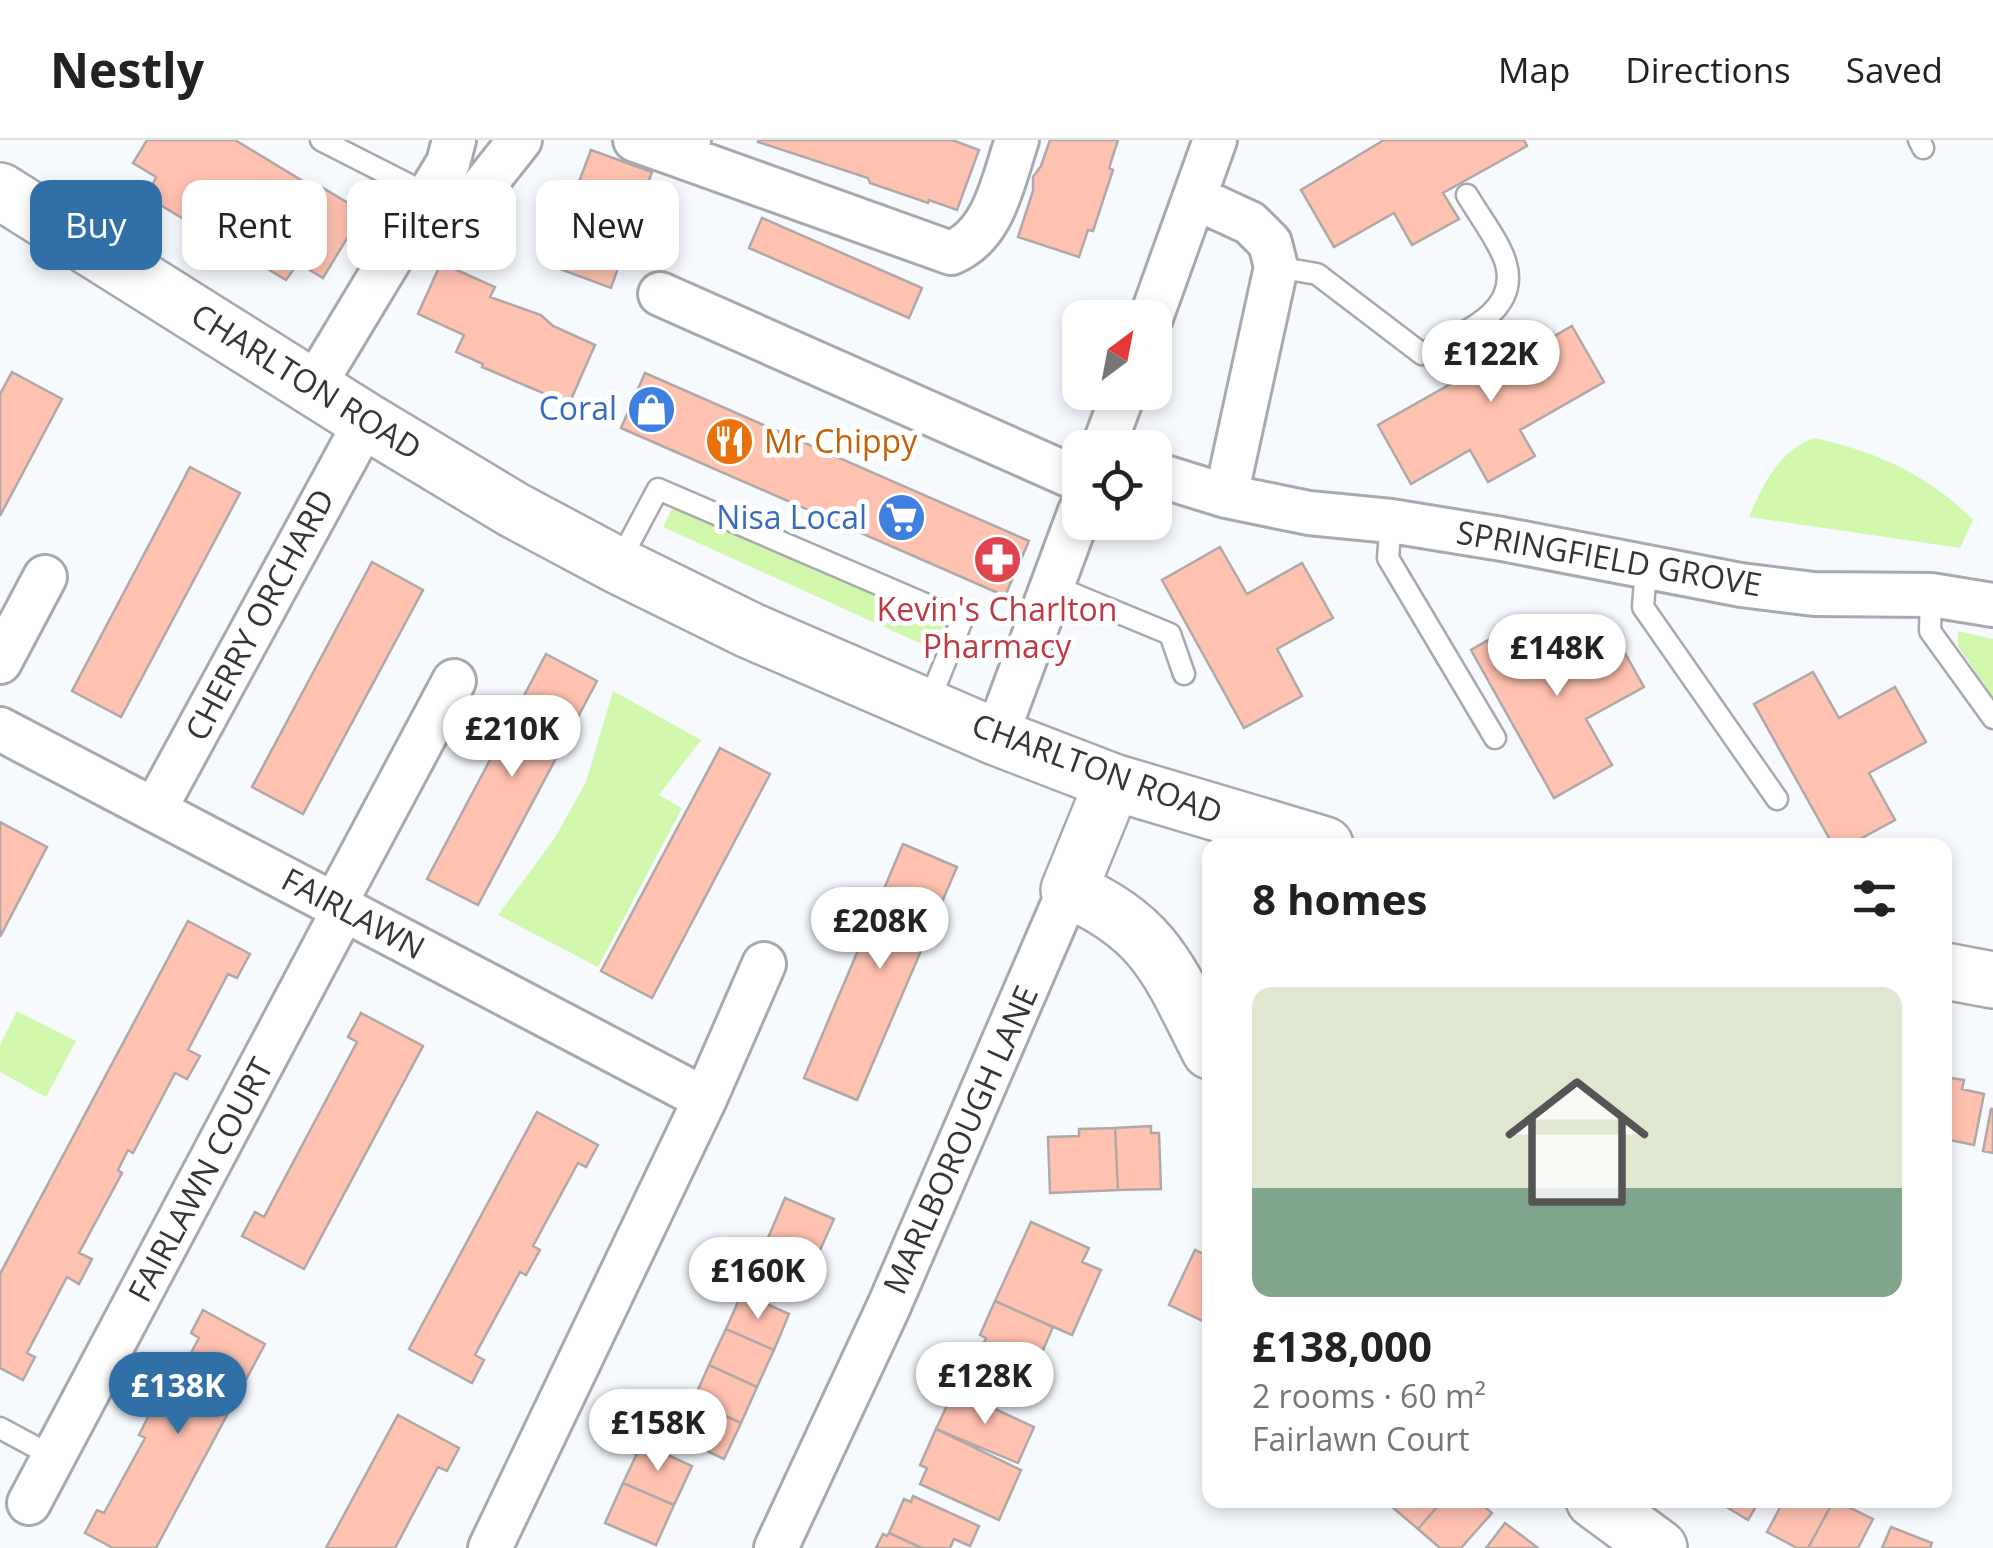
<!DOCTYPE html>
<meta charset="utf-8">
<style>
body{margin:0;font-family:"Open Sans",sans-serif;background:#f6f6f6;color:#222;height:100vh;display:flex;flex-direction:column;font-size:38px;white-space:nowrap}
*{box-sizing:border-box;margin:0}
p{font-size:32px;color:#767676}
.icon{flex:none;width:55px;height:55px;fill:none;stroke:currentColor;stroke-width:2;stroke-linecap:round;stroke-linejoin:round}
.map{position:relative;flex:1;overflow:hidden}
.details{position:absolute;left:1202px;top:698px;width:750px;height:670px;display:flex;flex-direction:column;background:#fff;border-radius:20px;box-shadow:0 5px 15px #0003}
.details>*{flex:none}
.banner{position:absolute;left:30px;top:40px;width:950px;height:90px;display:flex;gap:20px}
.needle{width:65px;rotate:32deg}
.tools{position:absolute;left:1062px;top:160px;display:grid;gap:20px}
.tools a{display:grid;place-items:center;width:110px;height:110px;border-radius:20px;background:#fff;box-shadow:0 5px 15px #0003;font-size:50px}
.price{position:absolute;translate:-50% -85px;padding:0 22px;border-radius:35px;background:#fff;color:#222;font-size:32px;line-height:65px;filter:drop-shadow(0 2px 5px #0008)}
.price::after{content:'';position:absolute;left:50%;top:60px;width:30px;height:22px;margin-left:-15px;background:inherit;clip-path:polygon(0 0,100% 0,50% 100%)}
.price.active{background:#3170a7;color:#fff}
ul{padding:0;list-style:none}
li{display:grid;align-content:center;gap:20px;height:530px;padding:0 50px}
li span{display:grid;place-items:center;height:310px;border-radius:20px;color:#555}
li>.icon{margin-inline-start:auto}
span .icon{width:180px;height:180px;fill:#fffc;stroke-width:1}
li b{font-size:42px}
h2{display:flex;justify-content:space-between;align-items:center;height:120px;padding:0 50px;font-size:42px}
.chip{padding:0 35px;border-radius:20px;background:#fff;box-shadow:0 5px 15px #0003;font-size:35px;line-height:90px}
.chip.active{background:#3170a7;color:#fff}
header{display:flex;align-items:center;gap:60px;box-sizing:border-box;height:140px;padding:0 50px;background:#fff;border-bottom:2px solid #e0e0e0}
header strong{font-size:48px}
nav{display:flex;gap:55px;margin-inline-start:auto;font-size:35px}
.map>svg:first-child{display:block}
</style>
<header>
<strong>Nestly</strong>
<nav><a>Map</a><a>Directions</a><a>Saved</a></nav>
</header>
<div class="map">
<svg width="1993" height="1408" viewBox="0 0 1993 1408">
<rect width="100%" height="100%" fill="#f6fafe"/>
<path fill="#d0f7ab" d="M1814,298C1875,311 1929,335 1973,380L1960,408L1749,377C1763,344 1779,311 1814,298Z
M674,365L946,488L935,510L663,387Z
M1958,491L1993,499V557L1958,506Z
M613,551L701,600L659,655L682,668L598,827L498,775L554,699L586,642Z
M17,871L76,901L46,957L0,932V905Z"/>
<path fill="#ffc1b0" stroke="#aea8a7" stroke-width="2.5" d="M147,0H235L321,52L323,48L363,72L323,138L298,123L286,140L231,107L233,104L204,87L202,90L147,57L156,37L133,23Z
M759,0H952L979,10L957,70L929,60L928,63L870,43L868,38L758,2Z
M1050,0H1118L1109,28L1113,30L1093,91L1088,90L1079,117L1018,97L1033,51V37L1041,26Z
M1384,0H1524L1527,6L1443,53L1459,79L1412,105L1394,73L1334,107L1301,50Z
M591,10L652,32L611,148L549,125L565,81L566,67L574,55Z
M762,78L922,148L909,178L749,108Z
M441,123L495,147L490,157L541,175L553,186L595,205L569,264L482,227L483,224L456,212L464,195L418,174Z
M1572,186L1604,242L1520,290L1535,316L1488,342L1470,310L1411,344L1378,285L1461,238L1448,216L1497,188L1514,219Z
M12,232L62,259L0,376V254Z
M645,233L1029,401L1005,456L621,288Z
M190,327L240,353L121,577L72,551Z
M1220,407L1247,454L1302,423L1333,478L1277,509L1302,556L1244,588L1162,440Z
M372,422L423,450L303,674L252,647Z
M1530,476L1556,524L1613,492L1644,547L1586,579L1612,625L1554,658L1471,510Z
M546,514L597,541L478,765L427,739Z
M1813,532L1839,578L1895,547L1926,602L1869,633L1895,680L1849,705H1833L1754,564Z
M720,608L770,634L652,858L601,831Z
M0,682L47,707L0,797Z
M903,704L957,727L857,960L804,938Z
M188,781L250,814L237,838L228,834L188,910L200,916L187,939L175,933L133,1013L128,1010L118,1030L122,1033L79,1113L92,1119L79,1144L67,1137L27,1213L35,1217L23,1240L0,1228V1134Z
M361,873L423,906L304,1129L242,1096L255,1072L264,1077L357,902L348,897Z
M1945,937L1964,940L1962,949L1984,954L1974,1005L1945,999Z
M1991,969H1993V1013L1983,1011Z
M537,972L598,1005L586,1027L578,1023L533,1106L540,1110L526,1135L520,1132L475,1215L484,1220L472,1243L409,1209Z
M1151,986V993H1159L1161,1049L1118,1050L1115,988Z
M1115,988L1118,1050L1050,1053L1048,997L1079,996V989Z
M785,1058L834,1079L816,1119L768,1098Z
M1031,1082L1089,1108L1082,1122L1101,1130L1072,1195L995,1161Z
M768,1098L816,1119L798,1159L751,1138Z
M1195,1110L1210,1117L1209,1184L1169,1165Z
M742,1153L789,1174L774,1210L726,1189Z
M995,1161L1053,1187L1036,1226L984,1203L986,1198L980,1195Z
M203,1170L265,1204L156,1408H113L85,1393L97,1370L104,1373L145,1298L139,1295L151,1271L158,1274L199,1198L191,1193Z
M726,1189L774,1210L757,1247L709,1225Z
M709,1225L757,1247L741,1283L693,1261Z
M961,1253L1034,1287L1018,1323L936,1289L952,1255L958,1258Z
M693,1261L741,1283L724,1319L677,1297Z
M398,1275L459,1308L447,1331L438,1327L395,1408H326Z
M936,1289L1021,1330L999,1380L920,1344L927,1328L920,1325Z
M642,1303L692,1326L674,1365L623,1343Z
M623,1343L674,1365L656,1405L605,1383Z
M913,1356L979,1386L970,1406L954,1399L950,1408H922L889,1393L904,1359L911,1362Z
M1384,1360H1443L1418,1389Z
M1443,1360H1477L1492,1373L1461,1408H1440L1418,1389Z
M1715,1360H1760L1748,1380Z
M1784,1360H1834L1808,1408H1797L1767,1392Z
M1834,1360L1873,1379L1858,1408H1808Z
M1505,1383L1538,1408H1486Z
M1891,1387L1932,1403L1930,1408H1882Z
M889,1393L922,1408H876L883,1394L887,1396Z"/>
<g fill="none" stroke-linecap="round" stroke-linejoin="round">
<defs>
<path id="lane" d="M321,0L429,55
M1919,0L1923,8
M1276,127L1317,134L1422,214C1456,195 1520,175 1506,124C1501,104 1478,74 1467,55
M1391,381L1388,418L1495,598
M618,424L658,349L962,480L928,564
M1646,429L1643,467L1777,659
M1054,446L1170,494L1184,534
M1931,455L1930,491L1993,578
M0,1288L54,1317"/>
<path id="street" d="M635,0L683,17L689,0
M683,17L951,113C995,95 1003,40 1017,0
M429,55L449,68L474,58L520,0
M1196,58L1250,83L1270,103L1276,127L1226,356L1309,373L1391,381L1502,399L1741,445L1814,454L1931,455L1993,465
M660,154L1080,340
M1151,178L1215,0
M313,247L448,23L454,0
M1103,308L1124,252
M1155,334L1226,356
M0,522L45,437
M0,589L705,959
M996,597L1080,371
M155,669L366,281
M335,764L454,541
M29,1363L344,769
M490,1408L705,959L764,824
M776,1408L889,1166L1069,750"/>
<path id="secondary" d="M0,51L366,281L514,370L617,425L749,490L996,597L1113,642L1325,705
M1113,642L1069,750C1156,788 1169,831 1210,911
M1945,831L1993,840
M1594,1360L1659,1408"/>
</defs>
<use href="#lane" stroke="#a6aaae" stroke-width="25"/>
<use href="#street" stroke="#a6aaae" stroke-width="48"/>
<use href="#secondary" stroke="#a6aaae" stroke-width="60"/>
<use href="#lane" stroke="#fff" stroke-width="20"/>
<use href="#street" stroke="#fff" stroke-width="42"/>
<use href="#secondary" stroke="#fff" stroke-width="55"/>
</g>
<defs>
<symbol id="shop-disc" viewBox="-11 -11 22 22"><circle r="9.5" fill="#3f7fe0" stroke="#fff"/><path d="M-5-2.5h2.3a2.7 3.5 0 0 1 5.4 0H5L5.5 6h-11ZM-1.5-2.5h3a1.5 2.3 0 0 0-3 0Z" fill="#fff"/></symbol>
<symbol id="restaurant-disc" viewBox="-11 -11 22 22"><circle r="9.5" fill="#e8710a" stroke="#fff"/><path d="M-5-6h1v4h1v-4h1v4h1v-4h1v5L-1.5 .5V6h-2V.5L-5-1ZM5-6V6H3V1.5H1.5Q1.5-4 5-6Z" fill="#fff"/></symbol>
<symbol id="supermarket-disc" viewBox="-11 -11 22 22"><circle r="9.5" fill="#3f7fe0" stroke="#fff"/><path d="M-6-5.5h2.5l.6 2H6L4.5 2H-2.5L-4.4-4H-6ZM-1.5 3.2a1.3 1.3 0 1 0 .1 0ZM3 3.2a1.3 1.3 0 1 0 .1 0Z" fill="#fff"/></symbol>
<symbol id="pharmacy-disc" viewBox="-11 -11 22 22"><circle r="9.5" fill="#e0444e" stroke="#fff"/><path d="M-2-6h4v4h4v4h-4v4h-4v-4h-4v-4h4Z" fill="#fff"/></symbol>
</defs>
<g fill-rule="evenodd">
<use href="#shop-disc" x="624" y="242" width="55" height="55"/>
<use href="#restaurant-disc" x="702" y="274" width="55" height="55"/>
<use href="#supermarket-disc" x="874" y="350" width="55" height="55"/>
<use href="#pharmacy-disc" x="970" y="392" width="55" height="55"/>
</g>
<g text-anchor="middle" stroke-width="10" stroke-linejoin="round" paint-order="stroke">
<g font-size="32" fill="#343537" stroke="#fff">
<text transform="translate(306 242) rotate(32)" y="11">CHARLTON ROAD</text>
<text transform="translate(1609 419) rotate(10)" y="11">SPRINGFIELD GROVE</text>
<text transform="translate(260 475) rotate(-62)" y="11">CHERRY ORCHARD</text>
<text transform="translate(1097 629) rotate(20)" y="11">CHARLTON ROAD</text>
<text transform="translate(353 774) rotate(28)" y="11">FAIRLAWN</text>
<text transform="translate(961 1000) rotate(-66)" y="11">MARLBOROUGH LANE</text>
<text transform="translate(201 1040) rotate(-62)" y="11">FAIRLAWN COURT</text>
</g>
<g font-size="32" fill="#366cbe" stroke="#fff" text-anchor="end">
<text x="617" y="280">Coral</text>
<text x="867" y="389">Nisa Local</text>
</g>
<g font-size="32" fill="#c56008" stroke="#fff" text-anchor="start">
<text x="764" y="313">Mr Chippy</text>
</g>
<g font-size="32" fill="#be3a42" stroke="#fff">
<text x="997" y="481">Kevin's Charlton<tspan x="997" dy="37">Pharmacy</tspan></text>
</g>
</g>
</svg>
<div class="tools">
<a><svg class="needle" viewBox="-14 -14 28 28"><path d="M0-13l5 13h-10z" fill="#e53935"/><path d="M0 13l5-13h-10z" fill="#767676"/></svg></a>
<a><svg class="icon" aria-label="locate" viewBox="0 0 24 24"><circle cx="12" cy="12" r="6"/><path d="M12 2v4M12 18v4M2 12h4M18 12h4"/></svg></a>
</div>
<b class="price" style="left:1491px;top:265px">£122K</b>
<b class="price" style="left:1557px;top:559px">£148K</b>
<b class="price" style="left:512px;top:640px">£210K</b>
<b class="price" style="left:880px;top:832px">£208K</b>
<b class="price" style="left:758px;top:1182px">£160K</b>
<b class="price" style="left:985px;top:1287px">£128K</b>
<b class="price active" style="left:178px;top:1297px">£138K</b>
<b class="price" style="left:658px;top:1334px">£158K</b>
<div class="banner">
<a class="chip active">Buy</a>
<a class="chip">Rent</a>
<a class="chip">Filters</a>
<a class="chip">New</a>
</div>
<section class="details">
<h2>8 homes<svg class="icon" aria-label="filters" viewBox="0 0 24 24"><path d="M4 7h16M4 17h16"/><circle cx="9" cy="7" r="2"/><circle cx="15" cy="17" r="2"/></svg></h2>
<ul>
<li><span style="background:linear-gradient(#dfe7d0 65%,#7fa58c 0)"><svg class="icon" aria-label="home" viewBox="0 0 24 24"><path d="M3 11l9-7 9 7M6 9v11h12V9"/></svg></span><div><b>£138,000</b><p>2 rooms · 60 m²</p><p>Fairlawn Court</p></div></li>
</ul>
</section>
</div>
